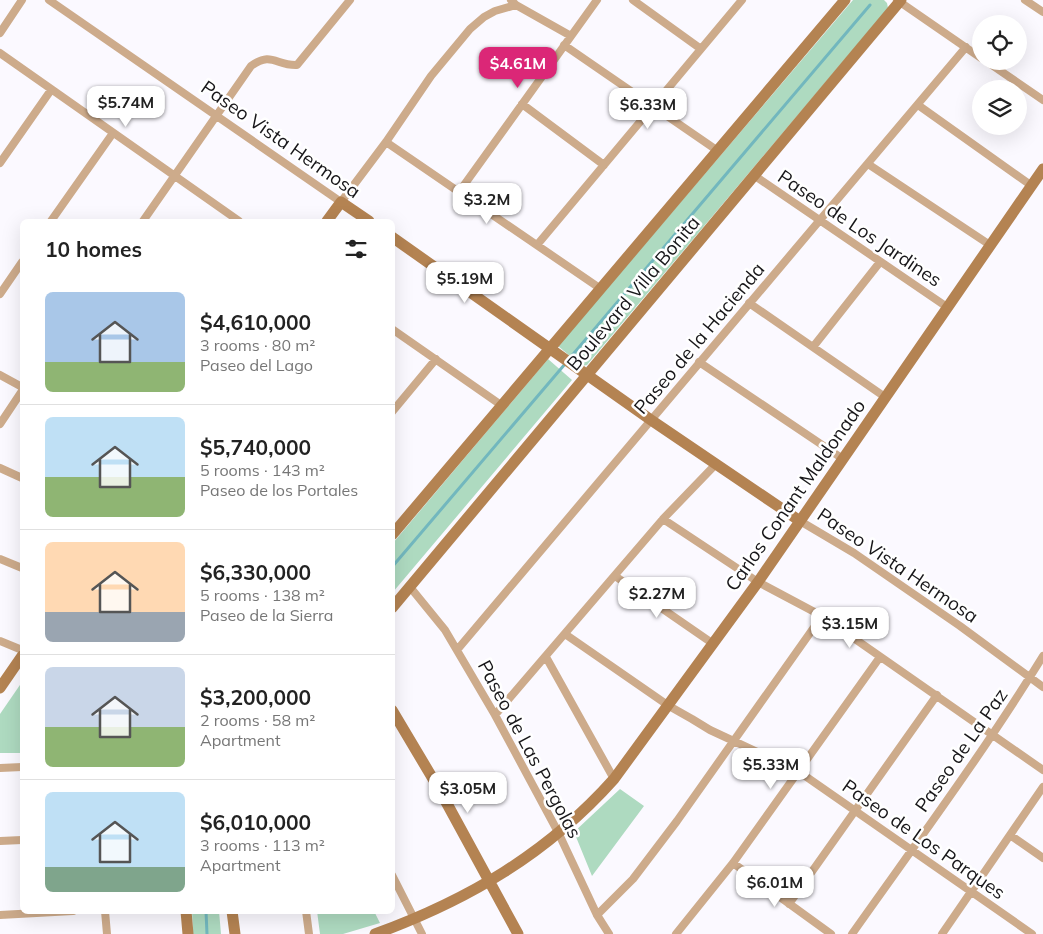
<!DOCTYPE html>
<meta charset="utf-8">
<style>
body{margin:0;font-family:Mulish,sans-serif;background:#f6f6f6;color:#222;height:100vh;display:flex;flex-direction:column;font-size:19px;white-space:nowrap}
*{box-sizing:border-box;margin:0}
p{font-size:16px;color:#767676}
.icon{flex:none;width:28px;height:28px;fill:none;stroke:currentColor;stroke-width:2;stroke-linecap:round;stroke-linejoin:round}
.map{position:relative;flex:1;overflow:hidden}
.drawer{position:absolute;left:20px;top:219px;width:375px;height:695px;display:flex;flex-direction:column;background:#fff;border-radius:8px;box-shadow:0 5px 20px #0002}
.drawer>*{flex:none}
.tools{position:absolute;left:972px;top:15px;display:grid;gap:10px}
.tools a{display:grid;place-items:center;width:55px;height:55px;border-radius:50%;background:#fff;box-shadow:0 5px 20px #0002;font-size:25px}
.price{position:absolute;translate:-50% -42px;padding:0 11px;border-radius:10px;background:#fff;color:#222;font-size:16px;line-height:32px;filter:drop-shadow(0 1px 2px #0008)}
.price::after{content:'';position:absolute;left:50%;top:30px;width:15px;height:11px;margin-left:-8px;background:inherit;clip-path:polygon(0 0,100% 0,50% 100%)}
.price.active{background:#db2777;color:#fff}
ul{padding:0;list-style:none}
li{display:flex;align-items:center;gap:15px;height:125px;padding:0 25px}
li+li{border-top:1px solid #e0e0e0}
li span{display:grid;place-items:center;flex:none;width:140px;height:100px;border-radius:8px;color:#555}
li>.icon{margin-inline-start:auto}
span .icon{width:60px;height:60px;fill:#fffc;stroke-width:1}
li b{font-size:21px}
h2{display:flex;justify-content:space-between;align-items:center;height:60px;padding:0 25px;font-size:21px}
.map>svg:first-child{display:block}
</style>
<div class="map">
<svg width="1043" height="934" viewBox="0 0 1043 934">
<rect width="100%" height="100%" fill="#fbf9ff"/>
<path fill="#aedac0" d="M853,0H884L887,3L888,8L587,365L582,366L558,346Z
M548,359L572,380L393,592V543Z
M22,682V753H0V714Z
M620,789L644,806L592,876L574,832Z
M192,911H219L221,934H193Z
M317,911H374L380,923L343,934H320Z"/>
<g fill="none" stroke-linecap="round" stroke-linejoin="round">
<path stroke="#72b7be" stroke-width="3" d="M569,359L870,5
M392,567L565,364
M206,911L207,934"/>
<path stroke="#cdab8b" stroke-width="8" d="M49,0L341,202L386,142L431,76L470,29L484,17L495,11L516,5
M511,0L516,5L571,36
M633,0L701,49
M897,0L981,58
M1025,0L1043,12
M0,33L22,0
M564,45L718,151
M0,53L239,221
M986,61L1043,100
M522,104L604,165
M918,105L1032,186
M386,142L601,289
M0,163L51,90
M868,164L990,245
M755,176L947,307
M459,192L597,0
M51,221L113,133
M143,221L251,66C272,51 276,66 297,65L350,0
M537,245L742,0
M0,294L22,262
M749,303L885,397
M392,329L501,405
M813,347L880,262
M699,362L843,459
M0,375L22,387
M392,412L436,359
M0,424L22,391
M0,468L22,478
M663,519L758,582L822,616L1043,770
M800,521L854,553L960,626L1043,687
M0,559L22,568
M615,576L712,643
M410,587L445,630L495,715L558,832L597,915L609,934
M565,634L669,706L692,719L710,730L798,771L1032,934
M0,641L22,650
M457,650L966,47
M546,657L614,779
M495,715L663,519L716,464
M0,768L22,767
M1010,835L1043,858
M0,841L22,840
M733,863L831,934
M392,875L422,934
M789,904L937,695
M105,911L107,934
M306,911L309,934
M0,915L73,911
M597,915L633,879L677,821L822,616
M676,934L733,863L880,657
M852,934C917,842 984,752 1043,656
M942,934L1043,787"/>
<path stroke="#b48352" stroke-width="11" d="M327,221L341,202L369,221
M392,237L651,420L800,521
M392,535L845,0
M392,608L901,0
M0,688L22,656
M392,710L439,789L518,934
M186,911L188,934
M232,911L235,934
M375,934C468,900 547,854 614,779L758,582L1043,169"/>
</g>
<g text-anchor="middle" stroke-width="5" stroke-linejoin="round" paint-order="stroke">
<g font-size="19" fill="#171619" stroke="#fff">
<text transform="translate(281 139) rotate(35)" y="7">Paseo Vista Hermosa</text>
<text transform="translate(860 228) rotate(34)" y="7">Paseo de Los Jardines</text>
<text transform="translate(633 293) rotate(-50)" y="7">Boulevard Villa Bonita</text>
<text transform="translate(699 338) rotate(-50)" y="7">Paseo de la Hacienda</text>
<text transform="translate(795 495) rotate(-55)" y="7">Carlos Conant Maldonado</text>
<text transform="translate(898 565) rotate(34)" y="7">Paseo Vista Hermosa</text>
<text transform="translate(530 749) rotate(62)" y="7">Paseo de Las Pergolas</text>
<text transform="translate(961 750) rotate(-55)" y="7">Paseo de La Paz</text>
<text transform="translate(924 839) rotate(35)" y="7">Paseo de Los Parques</text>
</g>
</g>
</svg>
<div class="tools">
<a><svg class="icon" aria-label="locate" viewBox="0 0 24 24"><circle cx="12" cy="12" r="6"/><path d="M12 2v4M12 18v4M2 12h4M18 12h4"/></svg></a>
<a><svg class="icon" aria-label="layers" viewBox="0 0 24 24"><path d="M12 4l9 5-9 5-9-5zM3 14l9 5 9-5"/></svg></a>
</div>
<b class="price active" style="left:518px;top:89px">$4.61M</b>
<b class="price" style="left:126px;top:128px">$5.74M</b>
<b class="price" style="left:648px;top:130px">$6.33M</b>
<b class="price" style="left:487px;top:225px">$3.2M</b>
<b class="price" style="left:465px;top:304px">$5.19M</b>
<b class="price" style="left:657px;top:619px">$2.27M</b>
<b class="price" style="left:850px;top:649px">$3.15M</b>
<b class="price" style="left:771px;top:790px">$5.33M</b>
<b class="price" style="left:468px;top:814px">$3.05M</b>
<b class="price" style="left:775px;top:908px">$6.01M</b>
<section class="drawer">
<h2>10 homes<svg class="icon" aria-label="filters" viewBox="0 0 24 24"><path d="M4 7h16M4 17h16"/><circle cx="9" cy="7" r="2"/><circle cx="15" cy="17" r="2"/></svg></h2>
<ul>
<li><span style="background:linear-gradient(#a9c7e8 70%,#8fb573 0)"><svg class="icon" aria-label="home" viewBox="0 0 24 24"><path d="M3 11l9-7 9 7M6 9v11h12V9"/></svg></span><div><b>$4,610,000</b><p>3 rooms · 80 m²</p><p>Paseo del Lago</p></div></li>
<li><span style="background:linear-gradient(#bfe0f5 60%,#8fb573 0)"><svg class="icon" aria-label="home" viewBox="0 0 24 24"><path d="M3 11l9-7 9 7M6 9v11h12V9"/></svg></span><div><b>$5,740,000</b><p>5 rooms · 143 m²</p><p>Paseo de los Portales</p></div></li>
<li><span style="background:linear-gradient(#ffd9b3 70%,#9aa5b1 0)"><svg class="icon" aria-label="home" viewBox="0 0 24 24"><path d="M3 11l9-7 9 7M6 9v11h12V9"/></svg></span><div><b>$6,330,000</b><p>5 rooms · 138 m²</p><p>Paseo de la Sierra</p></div></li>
<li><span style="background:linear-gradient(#c9d6e8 60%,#8fb573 0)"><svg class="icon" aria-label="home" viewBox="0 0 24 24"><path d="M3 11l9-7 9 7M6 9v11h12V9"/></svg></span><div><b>$3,200,000</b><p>2 rooms · 58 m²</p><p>Apartment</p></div></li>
<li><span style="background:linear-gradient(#bfe0f5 75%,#7fa58c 0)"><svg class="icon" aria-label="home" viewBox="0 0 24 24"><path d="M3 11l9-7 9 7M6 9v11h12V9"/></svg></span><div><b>$6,010,000</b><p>3 rooms · 113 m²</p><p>Apartment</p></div></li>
</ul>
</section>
</div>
